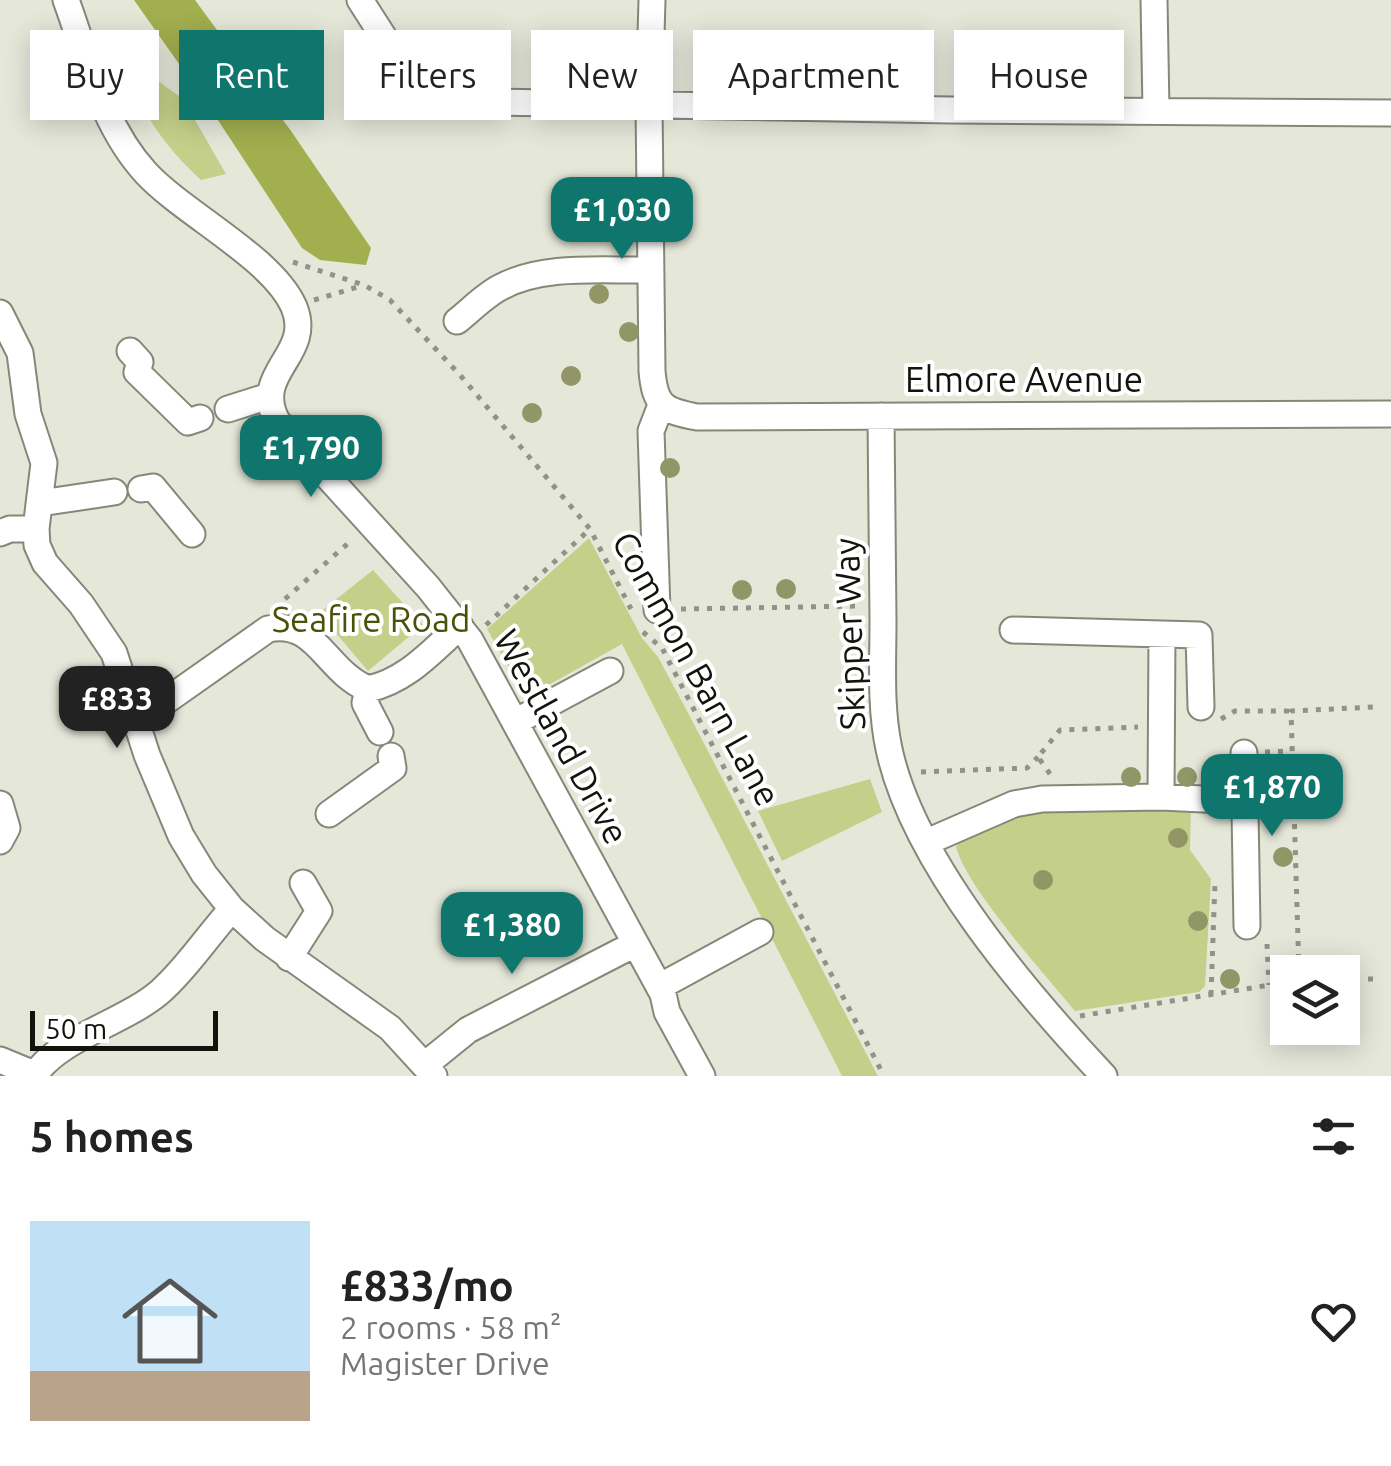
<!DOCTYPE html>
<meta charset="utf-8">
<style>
body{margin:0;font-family:Ubuntu,sans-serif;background:#f2f2f2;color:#222;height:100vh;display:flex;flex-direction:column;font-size:38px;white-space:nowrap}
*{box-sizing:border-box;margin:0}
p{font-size:32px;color:#767676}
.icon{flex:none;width:55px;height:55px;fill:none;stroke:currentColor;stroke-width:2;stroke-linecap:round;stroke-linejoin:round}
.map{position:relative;height:1076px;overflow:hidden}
.details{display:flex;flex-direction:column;background:#fff;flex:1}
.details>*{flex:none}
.banner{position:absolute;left:30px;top:30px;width:1332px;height:90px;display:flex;gap:20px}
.tools{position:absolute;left:1270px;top:955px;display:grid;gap:20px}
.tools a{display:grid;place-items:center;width:90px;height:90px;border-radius:0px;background:#fff;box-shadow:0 5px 25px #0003;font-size:50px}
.scale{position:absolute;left:30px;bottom:25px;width:188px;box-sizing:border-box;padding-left:10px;border:5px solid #12130d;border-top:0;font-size:28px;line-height:35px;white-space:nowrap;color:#12130d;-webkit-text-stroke:8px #fff;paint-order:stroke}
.price{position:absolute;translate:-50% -85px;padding:0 22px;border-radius:20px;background:#0f766e;color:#fff;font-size:32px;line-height:65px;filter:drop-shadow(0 2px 5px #0008)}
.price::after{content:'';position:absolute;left:50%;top:60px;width:30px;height:22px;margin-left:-15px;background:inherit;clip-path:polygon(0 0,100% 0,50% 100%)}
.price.active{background:#222;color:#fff}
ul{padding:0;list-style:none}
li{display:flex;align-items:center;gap:30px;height:250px;padding:0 30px}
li+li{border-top:2px solid #e0e0e0}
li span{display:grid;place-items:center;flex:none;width:280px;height:200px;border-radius:0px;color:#555}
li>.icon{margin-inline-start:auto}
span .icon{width:120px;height:120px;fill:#fffc;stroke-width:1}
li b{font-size:42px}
h2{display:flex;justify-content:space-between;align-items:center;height:120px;padding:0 30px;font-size:42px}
.chip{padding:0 35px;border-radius:0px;background:#fff;box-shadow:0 5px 25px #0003;font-size:35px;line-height:90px}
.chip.active{background:#0f766e;color:#fff}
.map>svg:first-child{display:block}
</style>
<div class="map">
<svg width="1391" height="1076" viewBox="0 0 1391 1076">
<rect width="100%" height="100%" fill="#e5e8d9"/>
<path fill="#c4d089" d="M129,60L183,99L226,174L201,180C160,142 144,114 122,63Z
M589,538L642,638L658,657L686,709L878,1076H842L622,644L545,687L539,677L520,687L487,629Z
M373,570L423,625L368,671L319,613Z
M870,779L882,812L782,861L758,811Z
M1191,803L1190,850L1211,879L1205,986L1199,992L1075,1011C1044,973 968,890 956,847L963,833L1013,809Z"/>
<path fill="#a2af4e" d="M134,0H195L291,131L371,248L366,265L320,260L302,248L210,108Z"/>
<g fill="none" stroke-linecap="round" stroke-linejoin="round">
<defs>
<path id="minor" d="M66,0C88,60 102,125 146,173C184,214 273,258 294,307C314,355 251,372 277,421L428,587L470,640L663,994L667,1012L702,1076
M360,0L417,89L427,98L443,101L951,110L1391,113
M652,0L649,104L652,371C655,406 664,411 697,417L1391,414
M1154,0L1156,110
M0,313L20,353L28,414L44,463L36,529L37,545L45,563L81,604L114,653L147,755L181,836L204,874L232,909L265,939L390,1028L434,1076
M457,321C471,310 485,295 501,287C544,264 603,271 650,270
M130,351L140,362L137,372L188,422L200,418
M228,409L269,396
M881,416C882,484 882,553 883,621C883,664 880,707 889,749C913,862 1026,993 1104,1076
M141,489L153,487L192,534
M40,503L114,492
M0,533L10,529H36
M657,610L651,431L661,405
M1013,630L1199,635L1201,707
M368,689L365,703L380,732
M135,714L163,703L268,629C317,619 325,671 368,689C406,681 431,652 460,626
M515,722L610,671
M1244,753L1247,926
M1161,797L1162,634
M0,804L7,828L0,841
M329,814L393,768L391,756
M927,842L1014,804L1042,799L1161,797L1244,801
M289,958L319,911L303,883
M659,987L760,932
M0,1060L34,1074
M426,1064L468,1030L635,944
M34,1076C58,1038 126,1022 161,991C188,967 208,935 232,909"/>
</defs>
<use href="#minor" stroke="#858879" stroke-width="29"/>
<path stroke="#919388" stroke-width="5" stroke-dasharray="5 8" stroke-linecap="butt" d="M293,262L364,285L390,300L460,375L590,529L631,609
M314,300L361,286
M285,599L353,539
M681,609L860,606
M486,625L590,529
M643,632L662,648L884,1076
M1221,719L1235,711H1291
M1265,752L1291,751
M921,772L1027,768L1038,757
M1050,774L1038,757L1060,730L1138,727
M1267,944L1269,985
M1299,972L1291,711L1373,707
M1342,979H1374
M1211,995L1215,882
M1080,1016L1288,982"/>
<use href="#minor" stroke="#fff" stroke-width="25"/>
</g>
<g fill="#909666">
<circle cx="635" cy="81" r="10"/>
<circle cx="599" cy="294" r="10"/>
<circle cx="629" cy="332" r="10"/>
<circle cx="571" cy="376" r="10"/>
<circle cx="532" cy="413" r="10"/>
<circle cx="670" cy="468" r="10"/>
<circle cx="786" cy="589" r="10"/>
<circle cx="742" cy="590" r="10"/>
<circle cx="1131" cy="777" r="10"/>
<circle cx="1187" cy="777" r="10"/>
<circle cx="1178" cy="838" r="10"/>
<circle cx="1283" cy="857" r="10"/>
<circle cx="1043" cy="880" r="10"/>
<circle cx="1198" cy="921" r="10"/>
<circle cx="1230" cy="979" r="10"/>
</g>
<g text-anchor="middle" stroke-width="8" stroke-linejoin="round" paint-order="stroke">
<g font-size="35" fill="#12130d" stroke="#fff">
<text x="1024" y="392">Elmore Avenue</text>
<text transform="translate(850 634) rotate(-92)" y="12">Skipper Way</text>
<text transform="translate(696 669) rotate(61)" y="12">Common Barn Lane</text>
<text transform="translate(561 737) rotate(61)" y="12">Westland Drive</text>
</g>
<g font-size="35" fill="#4b5207" stroke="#fff">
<text x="371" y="632">Seafire Road</text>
</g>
</g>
</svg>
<div class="tools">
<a><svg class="icon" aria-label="layers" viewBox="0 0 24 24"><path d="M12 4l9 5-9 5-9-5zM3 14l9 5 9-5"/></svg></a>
</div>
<div class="scale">50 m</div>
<b class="price" style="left:622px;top:262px">£1,030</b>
<b class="price" style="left:311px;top:500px">£1,790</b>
<b class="price active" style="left:117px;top:751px">£833</b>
<b class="price" style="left:1272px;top:839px">£1,870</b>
<b class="price" style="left:512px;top:977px">£1,380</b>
<div class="banner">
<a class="chip">Buy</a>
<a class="chip active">Rent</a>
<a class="chip">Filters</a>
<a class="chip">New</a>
<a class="chip">Apartment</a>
<a class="chip">House</a>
</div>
</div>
<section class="details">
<h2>5 homes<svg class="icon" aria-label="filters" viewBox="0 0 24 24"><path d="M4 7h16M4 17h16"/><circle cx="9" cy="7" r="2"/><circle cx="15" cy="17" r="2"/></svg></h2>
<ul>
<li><span style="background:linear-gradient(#bfe0f5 75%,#b9a48a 0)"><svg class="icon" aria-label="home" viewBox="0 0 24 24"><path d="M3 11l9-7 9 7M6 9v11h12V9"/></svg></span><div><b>£833/mo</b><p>2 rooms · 58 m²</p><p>Magister Drive</p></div><svg class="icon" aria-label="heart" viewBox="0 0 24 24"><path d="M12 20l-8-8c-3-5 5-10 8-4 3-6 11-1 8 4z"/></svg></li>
</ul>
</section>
